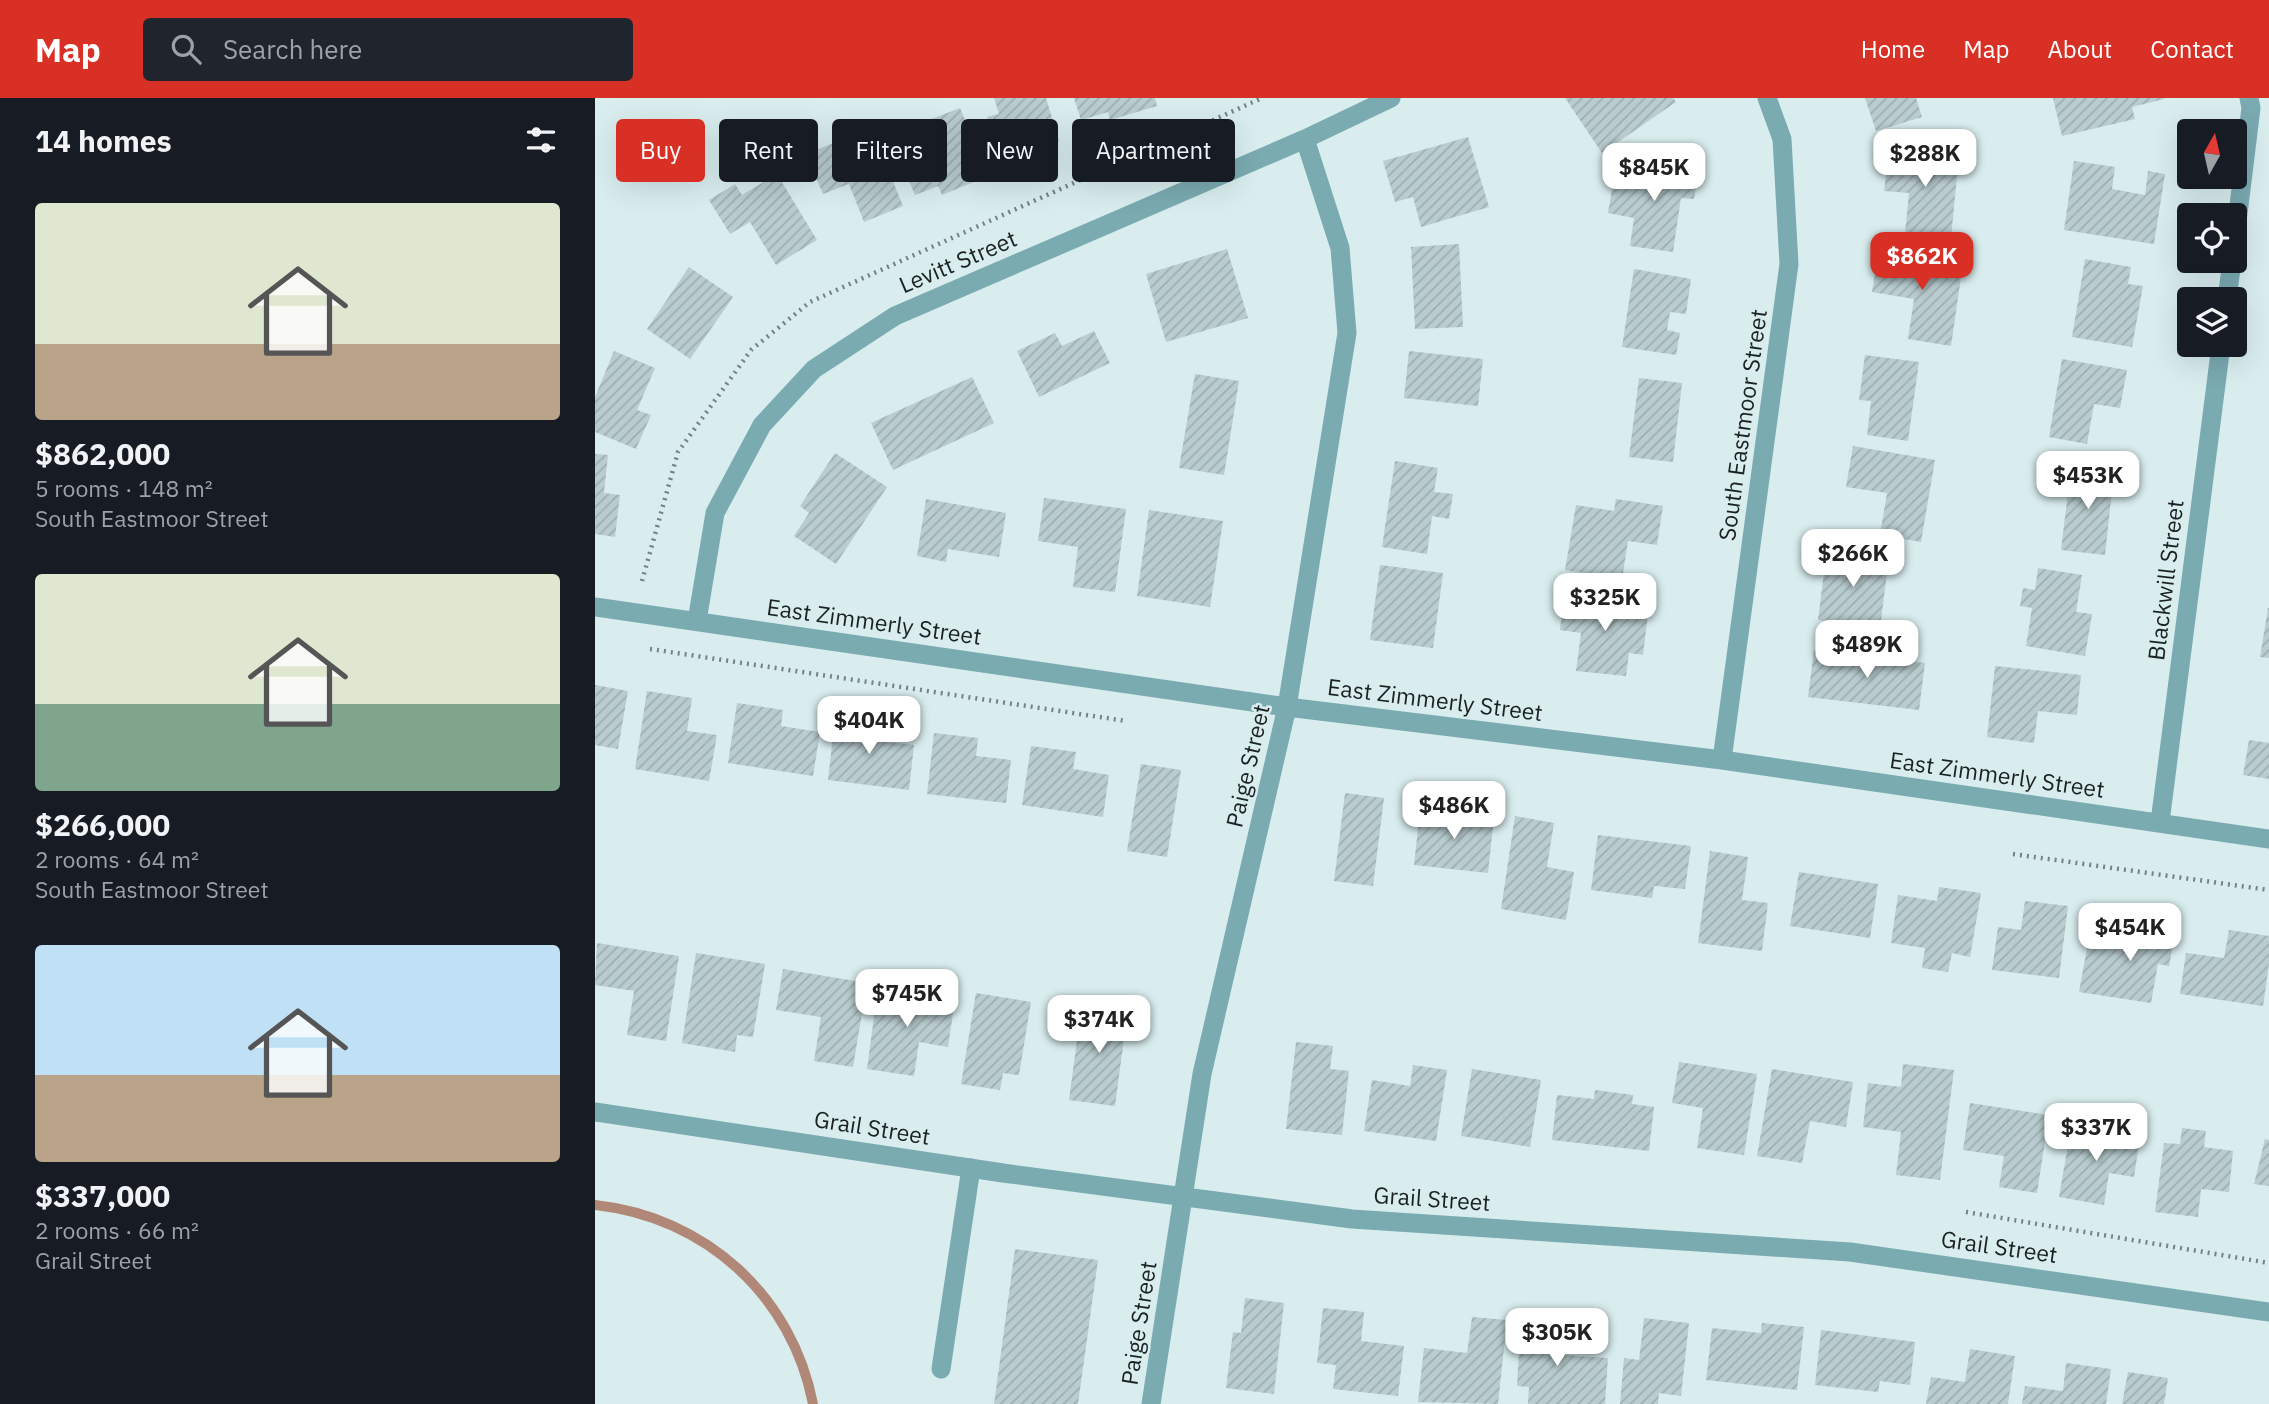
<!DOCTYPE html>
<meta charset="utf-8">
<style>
body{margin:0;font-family:"IBM Plex Sans",sans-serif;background:#20242c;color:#f1f3f6;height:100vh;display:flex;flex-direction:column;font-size:26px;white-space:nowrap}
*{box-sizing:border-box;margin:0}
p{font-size:23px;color:#9ea1a6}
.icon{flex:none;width:38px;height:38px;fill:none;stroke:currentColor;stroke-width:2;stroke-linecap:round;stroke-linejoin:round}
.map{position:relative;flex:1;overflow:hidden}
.details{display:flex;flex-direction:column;background:#171b24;width:595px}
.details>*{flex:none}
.top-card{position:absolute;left:21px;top:21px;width:665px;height:63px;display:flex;gap:14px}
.needle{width:46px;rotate:8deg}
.fabs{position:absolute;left:1582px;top:21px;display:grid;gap:14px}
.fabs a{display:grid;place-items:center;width:70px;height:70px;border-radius:7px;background:#171b24;box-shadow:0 7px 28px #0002;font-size:35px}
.price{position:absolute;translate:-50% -60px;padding:0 16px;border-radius:14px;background:#fff;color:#222;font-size:23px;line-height:46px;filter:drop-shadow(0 2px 4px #0008)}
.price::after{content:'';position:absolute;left:50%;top:42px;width:21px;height:16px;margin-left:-10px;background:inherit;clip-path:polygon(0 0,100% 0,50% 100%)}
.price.selected{background:#d93025;color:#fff}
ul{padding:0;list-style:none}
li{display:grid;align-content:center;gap:14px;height:371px;padding:0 35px}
li span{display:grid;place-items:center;height:217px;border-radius:7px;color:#555}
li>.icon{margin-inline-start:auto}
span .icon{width:126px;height:126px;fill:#fffc;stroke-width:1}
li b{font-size:30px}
h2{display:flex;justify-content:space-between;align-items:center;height:84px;padding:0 35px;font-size:30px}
.tag{padding:0 24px;border-radius:7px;background:#171b24;box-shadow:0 7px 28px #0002;font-size:24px;line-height:63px}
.tag.selected{background:#d93025;color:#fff}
header{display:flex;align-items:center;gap:42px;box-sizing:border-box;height:98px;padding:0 35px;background:#d93025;color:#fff}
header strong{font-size:33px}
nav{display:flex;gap:38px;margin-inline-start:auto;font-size:24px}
.search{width:490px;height:63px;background:#20242c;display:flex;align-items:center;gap:18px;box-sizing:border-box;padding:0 24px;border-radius:7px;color:#9ea1a6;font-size:26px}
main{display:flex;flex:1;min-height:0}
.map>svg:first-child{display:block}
</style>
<header>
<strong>Map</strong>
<div class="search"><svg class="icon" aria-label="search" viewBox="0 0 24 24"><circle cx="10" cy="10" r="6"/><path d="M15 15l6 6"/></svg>Search here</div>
<nav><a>Home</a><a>Map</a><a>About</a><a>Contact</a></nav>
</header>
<main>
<section class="details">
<h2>14 homes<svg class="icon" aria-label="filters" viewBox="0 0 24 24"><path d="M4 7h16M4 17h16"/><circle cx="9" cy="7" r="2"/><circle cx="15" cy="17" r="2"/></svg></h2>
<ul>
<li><span style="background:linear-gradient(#dfe7d0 65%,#b9a48a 0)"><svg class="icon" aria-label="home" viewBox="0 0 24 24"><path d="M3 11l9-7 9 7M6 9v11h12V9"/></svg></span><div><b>$862,000</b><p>5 rooms · 148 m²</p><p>South Eastmoor Street</p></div></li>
<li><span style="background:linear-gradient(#dfe7d0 60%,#7fa58c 0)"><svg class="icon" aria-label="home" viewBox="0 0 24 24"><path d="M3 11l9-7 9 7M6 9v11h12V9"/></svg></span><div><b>$266,000</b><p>2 rooms · 64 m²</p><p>South Eastmoor Street</p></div></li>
<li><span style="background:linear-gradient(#bfe0f5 60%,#b9a48a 0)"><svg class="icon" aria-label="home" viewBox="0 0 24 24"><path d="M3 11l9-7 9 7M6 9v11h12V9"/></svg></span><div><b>$337,000</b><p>2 rooms · 66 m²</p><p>Grail Street</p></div></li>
</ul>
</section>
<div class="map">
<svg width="1674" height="1306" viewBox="0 0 1674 1306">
<defs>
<pattern id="building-hatch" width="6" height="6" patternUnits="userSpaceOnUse" patternTransform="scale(1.75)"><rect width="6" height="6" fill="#b9cccf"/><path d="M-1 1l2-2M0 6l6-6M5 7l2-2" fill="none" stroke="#9eafb1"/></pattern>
</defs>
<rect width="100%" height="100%" fill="#d9edef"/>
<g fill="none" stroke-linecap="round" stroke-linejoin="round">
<path stroke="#b18877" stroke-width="10" d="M0,1107C111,1119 197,1198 218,1306"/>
</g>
<path fill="url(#building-hatch)" d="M399,0H451L464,43L405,60L392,19L404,16Z
M479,0H560L562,8L515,22L513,14L486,22Z
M970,0H1078L1081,4L1007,55Z
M1270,0H1321L1327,19L1281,33Z
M1458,0H1569V1L1537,9L1540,21L1467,38Z
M365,10L393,78L347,97L343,88L320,97L300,50L336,35L331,23Z
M276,30L308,108L269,124L254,86L228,96L211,56Z
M873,39L894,109L826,129L818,99L800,104L788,63Z
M1294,51L1364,57L1356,140L1310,135L1314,95L1289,93Z
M1044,62L1104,72L1099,101L1086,100L1078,154L1035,148L1039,120L1013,115L1019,80L1040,83Z
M1479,63L1520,69L1517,91L1550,97L1553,73L1570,76L1559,146L1469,132Z
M182,76L222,142L181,167L155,124L135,136L114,102L140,86L147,97Z
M864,146L868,229L820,231L816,149Z
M632,151L653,220L571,244L551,176Z
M1284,151L1368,165L1356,248L1313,241L1319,201L1277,194Z
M1490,161L1536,169L1533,186L1548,188L1537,249L1477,239Z
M94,169L138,199L95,261L52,231Z
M1039,171L1096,181L1091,216L1075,214L1072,232L1085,235L1081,257L1027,249Z
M499,233L515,265L444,299L422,253L460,235L467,248Z
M19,253L60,270L42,312L56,317L41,351L0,334V299Z
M814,253L888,261L883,308L809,300Z
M1270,257L1324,264L1313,343L1272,337L1276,303L1264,302Z
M1467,261L1532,272L1525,310L1499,306L1492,346L1454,339Z
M600,276L644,283L629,377L584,370Z
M377,279L399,325L298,372L276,325Z
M1044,280L1087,285L1078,364L1034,359Z
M1258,348L1340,362L1326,444L1285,437L1292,395L1251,389Z
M240,355L292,389L241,466L199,438L214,415L205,408Z
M0,356L13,357L9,395L25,397L20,439L0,436Z
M800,363L843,370L839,394L858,396L854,421L837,418L832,456L787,449Z
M1476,369L1519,374L1510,457L1466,452Z
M449,400L531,411L520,494L478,489L483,449L443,443Z
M331,401L411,415L404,459L353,451L351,464L322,458Z
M1021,401L1068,408L1062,447L1033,443L1027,481L970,472L981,407L1019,413Z
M554,412L628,423L615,509L542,498Z
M1232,451L1294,459L1285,530L1223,522Z
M785,467L848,475L838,550L775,542Z
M1443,470L1487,477L1481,514L1497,516L1490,558L1431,548L1437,510L1425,508L1428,490L1440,492Z
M969,497L1054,507L1048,557L1034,555L1031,578L981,573L986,535L965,532Z
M1673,510H1674V560L1665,559Z
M1219,552L1330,565L1324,612L1213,599Z
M1400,568L1486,577L1482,617L1443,613L1439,645L1392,639Z
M0,587L33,593L23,651L0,647Z
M52,593L97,600L92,633L122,637L114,683L40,671Z
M142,605L188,612L186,628L225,634L218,678L133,665Z
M240,620L287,625L284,643L319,647L314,692L233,682Z
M339,635L383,640L381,658L416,662L411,705L332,696Z
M1654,642L1674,645V681L1648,677Z
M436,648L481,654L478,671L514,677L508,719L427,707Z
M546,666L586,672L572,759L532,753Z
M750,695L789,700L778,788L739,783Z
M825,712L899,719L893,775L819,767Z
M920,718L959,725L952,769L979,774L971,822L906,811Z
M1003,737L1096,748L1090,791L1059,788L1057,800L996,792Z
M1115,753L1153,759L1147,802L1173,805L1167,853L1103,845Z
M1204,774L1283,786L1275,840L1195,828Z
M1344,789L1386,795L1375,859L1357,855L1353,874L1327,870L1330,850L1296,845L1303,797L1342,803Z
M1430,803L1473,808L1464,880L1397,872L1403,829L1426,832Z
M1542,818L1582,824L1574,868L1563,866L1556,905L1484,894L1493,845L1536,852Z
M1634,832L1674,838V866L1668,908L1585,896L1591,855L1629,860Z
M2,845L84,858L71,943L32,937L39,893L0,887Z
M101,855L170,866L158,939L142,937L140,954L87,945Z
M188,871L272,885L258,969L219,963L226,919L181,912Z
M283,889L360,901L353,949L324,944L319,978L272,971Z
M381,895L436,904L424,977L408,975L405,992L366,986Z
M487,905L533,911L520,1008L474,1002Z
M701,944L738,948L735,971L754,973L747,1037L691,1031Z
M1084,964L1162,976L1149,1057L1102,1050L1108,1010L1077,1005Z
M1308,966L1359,972L1345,1082L1301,1077L1306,1034L1268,1029L1273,985L1306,989Z
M818,967L852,972L841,1043L769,1033L777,982L815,988Z
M877,971L946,982L935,1049L866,1038Z
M1177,971L1258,984L1251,1029L1215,1023L1207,1065L1162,1058Z
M1000,992L1038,997L1037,1006L1059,1009L1054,1053L957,1042L962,997L999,1001Z
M1375,1005L1454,1017L1442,1095L1404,1089L1409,1058L1368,1052Z
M1476,1029L1545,1040L1539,1079L1514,1075L1509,1107L1464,1099Z
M1587,1030L1611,1033L1609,1049L1638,1053L1634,1094L1606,1091L1603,1119L1560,1114L1569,1045L1585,1046Z
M1670,1041L1674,1042V1088L1659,1086Z
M420,1151L503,1162L483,1306H399Z
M650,1200L689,1205L679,1296L631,1290L638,1234L646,1235Z
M728,1210L769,1214L766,1243L809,1248L803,1298L738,1291L741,1267L722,1265Z
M877,1219L912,1222L903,1306L823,1304L829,1250L872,1255Z
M926,1220L968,1223L966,1257L1013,1260L1010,1306H933L934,1289L922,1288Z
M1049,1220L1094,1225L1086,1298L1064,1295L1063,1306H1025L1029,1260L1044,1262Z
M1167,1225L1209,1229L1202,1292L1111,1282L1117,1230L1166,1235Z
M1226,1232L1320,1244L1315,1287L1285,1283L1283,1294L1220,1287Z
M1375,1251L1420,1258L1413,1306H1331L1336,1279L1370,1284Z
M1471,1265L1516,1271L1511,1306H1427L1430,1288L1468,1293Z
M1533,1274L1573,1280L1569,1306H1527Z"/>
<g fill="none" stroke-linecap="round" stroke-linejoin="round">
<path stroke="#758283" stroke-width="4.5" stroke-dasharray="2 5" stroke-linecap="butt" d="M47,483L83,354L156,252L215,204L667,0
M55,551L531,623
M1418,756L1674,792
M1371,1114L1674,1165"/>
<path stroke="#7aabb1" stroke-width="19" d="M346,1271L376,1070"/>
<path stroke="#7aabb1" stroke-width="19" d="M1640,140L1656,10L1654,0
M1632,201L1637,163
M0,509L692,609L1127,662L1674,741
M102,523L120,415L167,327L219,271L300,218L710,41L796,0
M1127,662L1194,166L1187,41L1172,0
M1565,724L1626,247
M0,1014L408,1075L757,1121L1255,1154L1674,1214
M556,1306L607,976L692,609L752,235L745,150L710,41"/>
</g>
<g text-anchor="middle" stroke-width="5" stroke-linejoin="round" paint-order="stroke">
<g font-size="23" fill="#1b2223" stroke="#d9edef">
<text transform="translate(363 164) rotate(-23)" y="8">Levitt Street</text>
<text transform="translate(1148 327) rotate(-82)" y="8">South Eastmoor Street</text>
<text transform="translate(1571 482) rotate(-83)" y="8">Blackwill Street</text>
<text transform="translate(279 524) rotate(8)" y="8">East Zimmerly Street</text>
<text transform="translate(840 602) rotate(7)" y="8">East Zimmerly Street</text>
<text transform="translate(653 668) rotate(-77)" y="8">Paige Street</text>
<text transform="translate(1402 677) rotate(8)" y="8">East Zimmerly Street</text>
<text transform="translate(277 1030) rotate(9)" y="8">Grail Street</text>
<text transform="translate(837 1101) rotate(4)" y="8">Grail Street</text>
<text transform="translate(1404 1149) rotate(8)" y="8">Grail Street</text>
<text transform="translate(544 1225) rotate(-81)" y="8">Paige Street</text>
</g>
</g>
</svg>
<div class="fabs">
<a><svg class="needle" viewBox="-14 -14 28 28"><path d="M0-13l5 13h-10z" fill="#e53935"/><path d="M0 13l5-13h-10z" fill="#9ea1a6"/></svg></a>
<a><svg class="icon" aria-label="locate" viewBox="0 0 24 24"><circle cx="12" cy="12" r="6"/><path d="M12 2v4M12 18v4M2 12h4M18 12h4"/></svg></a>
<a><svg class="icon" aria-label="layers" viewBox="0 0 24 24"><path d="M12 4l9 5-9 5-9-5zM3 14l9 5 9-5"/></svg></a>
</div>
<b class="price" style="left:1330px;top:91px">$288K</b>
<b class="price" style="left:1059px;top:105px">$845K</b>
<b class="price selected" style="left:1327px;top:194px">$862K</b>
<b class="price" style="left:1493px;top:413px">$453K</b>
<b class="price" style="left:1258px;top:491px">$266K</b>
<b class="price" style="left:1010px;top:535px">$325K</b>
<b class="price" style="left:1272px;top:582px">$489K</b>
<b class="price" style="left:274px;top:658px">$404K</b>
<b class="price" style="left:859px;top:743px">$486K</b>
<b class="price" style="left:1535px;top:865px">$454K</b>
<b class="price" style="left:312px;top:931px">$745K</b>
<b class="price" style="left:504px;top:957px">$374K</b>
<b class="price" style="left:1501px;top:1065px">$337K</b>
<b class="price" style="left:962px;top:1270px">$305K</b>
<div class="top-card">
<a class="tag selected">Buy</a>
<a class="tag">Rent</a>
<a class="tag">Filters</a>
<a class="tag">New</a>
<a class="tag">Apartment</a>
</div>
</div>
</main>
